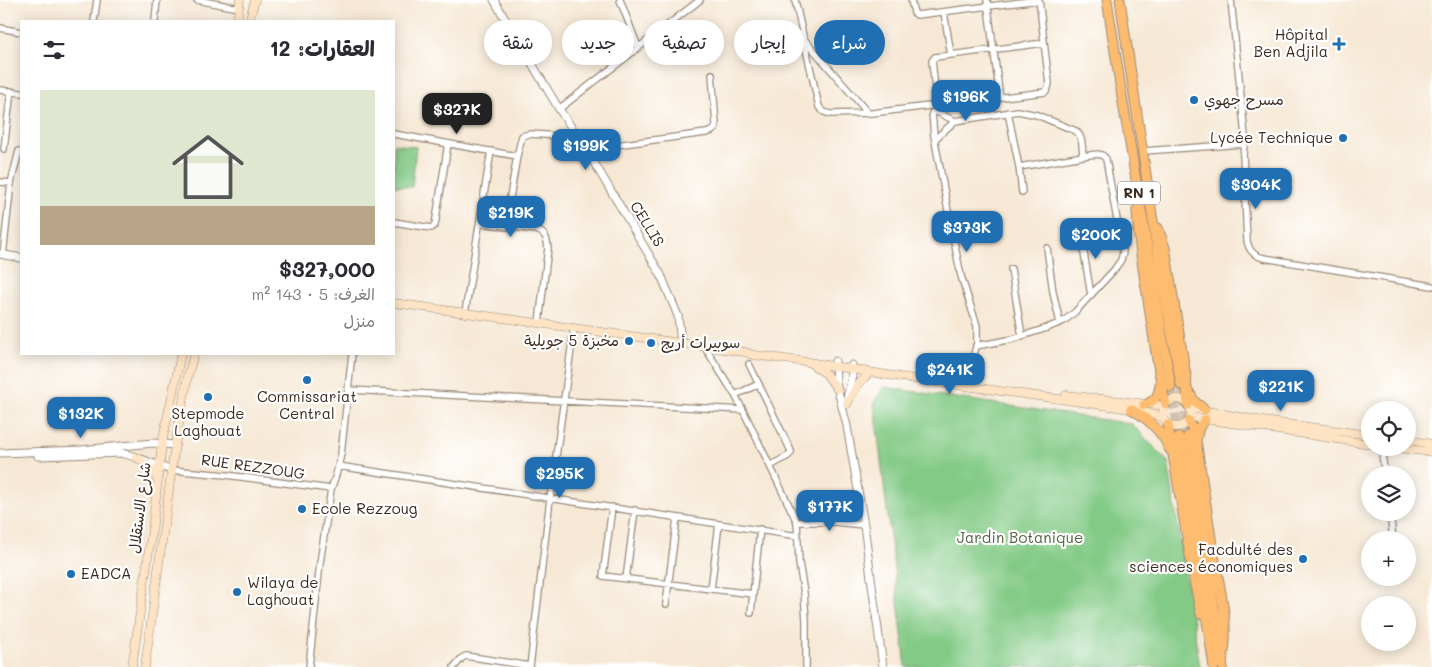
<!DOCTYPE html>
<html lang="ar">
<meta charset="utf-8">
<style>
body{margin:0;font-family:Mali,"Playpen Sans Arabic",sans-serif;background:#f7f7f7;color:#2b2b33;direction:rtl;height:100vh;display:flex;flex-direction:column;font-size:19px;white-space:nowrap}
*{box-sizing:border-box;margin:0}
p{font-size:16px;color:#7c7c81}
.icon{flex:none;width:28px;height:28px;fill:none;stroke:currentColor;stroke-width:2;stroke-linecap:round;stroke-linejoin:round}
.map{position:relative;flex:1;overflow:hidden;direction:ltr}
.panel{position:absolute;left:20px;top:20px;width:375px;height:335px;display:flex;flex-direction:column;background:#fff;border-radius:0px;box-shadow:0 2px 12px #0003;direction:rtl}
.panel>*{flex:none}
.hud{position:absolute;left:410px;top:20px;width:475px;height:45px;direction:rtl;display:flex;gap:10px}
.buttons{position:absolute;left:1361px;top:401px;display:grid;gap:10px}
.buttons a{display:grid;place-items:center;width:55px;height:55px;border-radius:50%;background:#fff;box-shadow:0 2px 12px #0003;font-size:25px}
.price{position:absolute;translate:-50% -42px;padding:0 11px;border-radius:10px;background:#1f6fb2;color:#fff;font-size:16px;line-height:32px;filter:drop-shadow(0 1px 2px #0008)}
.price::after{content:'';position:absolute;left:50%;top:30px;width:15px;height:11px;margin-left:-8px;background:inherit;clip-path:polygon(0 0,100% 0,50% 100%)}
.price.active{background:#222;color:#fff}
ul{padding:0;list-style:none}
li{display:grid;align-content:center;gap:10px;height:265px;padding:0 20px}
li+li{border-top:1px solid #e1e1e2}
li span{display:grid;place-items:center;height:155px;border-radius:0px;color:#555}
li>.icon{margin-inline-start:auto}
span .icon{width:90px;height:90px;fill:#fffc;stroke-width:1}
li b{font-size:21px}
h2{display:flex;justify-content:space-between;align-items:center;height:60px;padding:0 20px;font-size:21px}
.pill{padding:0 18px;border-radius:22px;background:#fff;box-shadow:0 2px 12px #0003;font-size:18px;line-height:45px}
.pill.active{background:#1f6fb2;color:#fff}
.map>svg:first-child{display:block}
</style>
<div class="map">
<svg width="1432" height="667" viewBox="0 0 1432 667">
<rect width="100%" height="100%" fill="#fff"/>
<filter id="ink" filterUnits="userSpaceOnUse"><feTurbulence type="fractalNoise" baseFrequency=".02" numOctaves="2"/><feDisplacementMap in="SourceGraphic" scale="10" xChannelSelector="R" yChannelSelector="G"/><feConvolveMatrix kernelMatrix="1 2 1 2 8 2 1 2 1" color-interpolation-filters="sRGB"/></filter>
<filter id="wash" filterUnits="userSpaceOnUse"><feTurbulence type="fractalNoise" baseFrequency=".0096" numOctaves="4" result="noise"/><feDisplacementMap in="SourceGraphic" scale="20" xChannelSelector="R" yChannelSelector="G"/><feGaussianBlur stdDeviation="1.12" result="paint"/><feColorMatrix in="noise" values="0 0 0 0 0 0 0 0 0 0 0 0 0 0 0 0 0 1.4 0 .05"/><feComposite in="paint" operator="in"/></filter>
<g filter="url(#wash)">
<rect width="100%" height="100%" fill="#f6e8d4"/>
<path fill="#83ca86" stroke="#5f7a52" d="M394,144L416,147L412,187L394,186Z
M883,387L1132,424L1168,462L1200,667H906L874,403Z"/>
</g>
<g filter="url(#ink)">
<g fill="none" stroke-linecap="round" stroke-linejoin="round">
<path stroke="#d1c2b0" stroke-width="9" stroke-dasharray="9 4.5" stroke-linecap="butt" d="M1181,385L1188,436
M1171,387L1179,437"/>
<defs>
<path id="minor" d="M197,0L239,8
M620,0L638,47
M795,0L819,107L824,112L830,114L872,113L905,109L1045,92L1048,88L1049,83L1039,0
M911,0L914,13L917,15L1039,0
M987,0L1000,98
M1231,0L1245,136L1243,155L1247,241C1249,251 1254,256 1264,258L1432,286
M944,12L951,55
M94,21L97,0
M155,21L157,0
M0,28L21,32
M804,39L868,113
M0,90L21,93
M937,106L932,61L935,57L1044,43
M559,109L700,0
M1008,112L1019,167L1083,156
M955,121L1018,111L1037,115L1076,131C1083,137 1082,147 1083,156C1092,155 1101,151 1106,159L1123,253L1121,260L1114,270L1075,312L1064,321L1047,328L1013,339L976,346
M394,134L517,156
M935,139L955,121L935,111L932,113L934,136L949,216L961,276L977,326V343L967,381
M4,149L11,91
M586,149L706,133C712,132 716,130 716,124L712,74
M1143,151L1244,144
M1019,167L1022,192
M0,182L11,183
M394,222L431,228L435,225L448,144
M480,223L536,230C546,233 547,239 548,248L539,323
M505,227L517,156L522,136L529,134L577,137
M1080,229L1091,295
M1047,248L1053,292L1060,323
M3,255L11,183L19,151
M1011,269L1022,336
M465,313L491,151
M704,346L735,395L743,410L797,522L799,563L804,593L806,620V667
M749,364L791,451V453L788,456L770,466
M349,390L743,410
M735,395L759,384
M1381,448L1385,475
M338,466L798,536
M171,470L226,475L331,489
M612,507L603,576L753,594
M1390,512L1393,540
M797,522H834L864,525
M626,579L635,510
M711,589L719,524
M666,604L677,518
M751,613L760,529
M309,667L320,563L331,489L336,475L341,454L352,354
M454,667L462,658L466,656L530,666
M530,667L550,499L574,328"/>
<path id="tertiary" d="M494,0L559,109L586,149L661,275L678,316L681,342
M0,254L21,258
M835,361L836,383L847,426L864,525L883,667
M847,403C847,388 854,381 852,365
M0,453L81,450L153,443L175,445
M38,456L121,453L136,457L159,466L171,470"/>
<path id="secondary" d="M237,21L240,0
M249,21L255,0
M394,303L745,352L753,355L808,362L900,377L1131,409L1163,417
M810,363L826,374L837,389
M1066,395L1165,406
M1163 413a14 14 0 1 1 28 0a14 14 0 1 1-28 0Z
M847,404L857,386L870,372
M1190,408L1263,421L1370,435
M1191,417L1370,444
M1408,440L1432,444
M1398,448L1432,452
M136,457L150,467L158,481
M132,667L153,523L162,443L181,354
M145,667L175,445L188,375L194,354"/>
<path id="trunk" d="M1107,0L1123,103L1171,387
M1120,0L1161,275L1181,385
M1137,210C1138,245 1145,279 1150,313C1155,344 1158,375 1166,404
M1158,228L1165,248L1186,376L1188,405
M1189,392L1194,401L1205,410
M1144,405C1155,401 1159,396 1160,384
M1131,409C1149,419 1162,431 1170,450
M1189,421L1196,440C1202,477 1207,514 1213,551C1219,584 1231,628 1222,661
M1168,425L1194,579L1201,614
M1188,436L1223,667
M1179,437L1214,667
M1196,440L1199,427L1205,420"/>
</defs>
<use href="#minor" stroke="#988979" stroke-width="8"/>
<use href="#tertiary" stroke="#988979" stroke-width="9"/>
<use href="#secondary" stroke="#988979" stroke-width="9"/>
<use href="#trunk" stroke="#988979" stroke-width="11"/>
<use href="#minor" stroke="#fff" stroke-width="5.5"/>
<use href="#tertiary" stroke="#fff" stroke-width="7"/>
<use href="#secondary" stroke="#fee4c5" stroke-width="8"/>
<use href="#trunk" stroke="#fdbc6f" stroke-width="9"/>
</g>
</g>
<g fill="#1f6fb2" stroke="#fff" stroke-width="2">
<path d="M1336.5 36.5h5v5h5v5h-5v5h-5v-5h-5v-5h5z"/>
<circle cx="1194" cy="100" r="5"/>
<circle cx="1343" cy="138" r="5"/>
<circle cx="629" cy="341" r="5"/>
<circle cx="651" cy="343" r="5"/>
<circle cx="307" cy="380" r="5"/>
<circle cx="208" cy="397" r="5"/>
<circle cx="302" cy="509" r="5"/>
<circle cx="1303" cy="559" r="5"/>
<circle cx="71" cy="574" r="5"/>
<circle cx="237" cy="592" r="5"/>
</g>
<g text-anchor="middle" stroke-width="4.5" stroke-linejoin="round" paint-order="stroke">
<rect fill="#fff" stroke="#766a62" stroke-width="1" x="1118" y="181.5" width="42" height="23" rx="4"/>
<g font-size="14" font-weight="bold" fill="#3b2a1e">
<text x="1139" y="198">RN 1</text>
</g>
<g font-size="15" fill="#3b2a1e" stroke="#fff" text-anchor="start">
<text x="1328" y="40" text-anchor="end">Hôpital<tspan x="1328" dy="17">Ben Adjila</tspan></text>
<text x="1204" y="105">مسرح جهوي</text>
<text x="1333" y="143" text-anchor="end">Lycée Technique</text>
<text x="619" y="346" text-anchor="end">مخبزة 5 جويلية</text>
<text x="661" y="348">سوبيرات أريج</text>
<text x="307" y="402" text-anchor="middle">Commissariat<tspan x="307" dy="17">Central</tspan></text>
<text x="208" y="419" text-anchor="middle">Stepmode<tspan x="208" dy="17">Laghouat</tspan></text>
<text x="312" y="514">Ecole Rezzoug</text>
<text x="1293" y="555" text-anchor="end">Facdulté des<tspan x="1293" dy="17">sciences économiques</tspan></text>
<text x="81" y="579">EADCA</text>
<text x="247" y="588">Wilaya de<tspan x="247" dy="17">Laghouat</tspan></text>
</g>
<g font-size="15" fill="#3b2a1e" stroke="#fff">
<text transform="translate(647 224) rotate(58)" y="5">CELLIS</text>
<text transform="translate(253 467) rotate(8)" y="5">RUE REZZOUG</text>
<text transform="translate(140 508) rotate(-83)" y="5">شارع الاستقلال</text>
</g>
<g font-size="15" fill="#546242" stroke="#fff">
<text x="1020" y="543">Jardin Botanique</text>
</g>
</g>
</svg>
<div class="buttons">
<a><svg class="icon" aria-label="locate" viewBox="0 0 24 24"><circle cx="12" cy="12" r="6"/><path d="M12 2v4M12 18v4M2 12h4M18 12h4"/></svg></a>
<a><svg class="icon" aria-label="layers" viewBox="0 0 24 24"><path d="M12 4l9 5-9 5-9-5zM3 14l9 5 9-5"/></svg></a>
<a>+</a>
<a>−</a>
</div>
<b class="price" style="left:966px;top:122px">$196K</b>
<b class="price active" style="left:457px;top:135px">$327K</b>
<b class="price" style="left:586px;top:171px">$199K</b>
<b class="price" style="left:1256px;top:210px">$304K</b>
<b class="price" style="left:511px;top:238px">$219K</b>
<b class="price" style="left:967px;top:253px">$373K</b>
<b class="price" style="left:1096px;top:260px">$200K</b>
<b class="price" style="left:950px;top:395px">$241K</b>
<b class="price" style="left:1281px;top:412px">$221K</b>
<b class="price" style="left:81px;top:439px">$132K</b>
<b class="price" style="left:560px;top:499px">$295K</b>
<b class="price" style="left:830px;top:532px">$177K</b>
<div class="hud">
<a class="pill active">شراء</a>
<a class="pill">إيجار</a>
<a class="pill">تصفية</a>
<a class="pill">جديد</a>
<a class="pill">شقة</a>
</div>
<section class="panel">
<h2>العقارات: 12<svg class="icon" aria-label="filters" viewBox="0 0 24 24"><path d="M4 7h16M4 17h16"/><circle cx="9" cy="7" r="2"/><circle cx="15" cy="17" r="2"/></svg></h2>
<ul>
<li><span style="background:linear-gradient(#dfe7d0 75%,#b9a48a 0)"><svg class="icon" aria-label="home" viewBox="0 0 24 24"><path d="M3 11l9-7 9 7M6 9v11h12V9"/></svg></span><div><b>$327,000</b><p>الغرف: 5 · 143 m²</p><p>منزل</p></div></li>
</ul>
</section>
</div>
